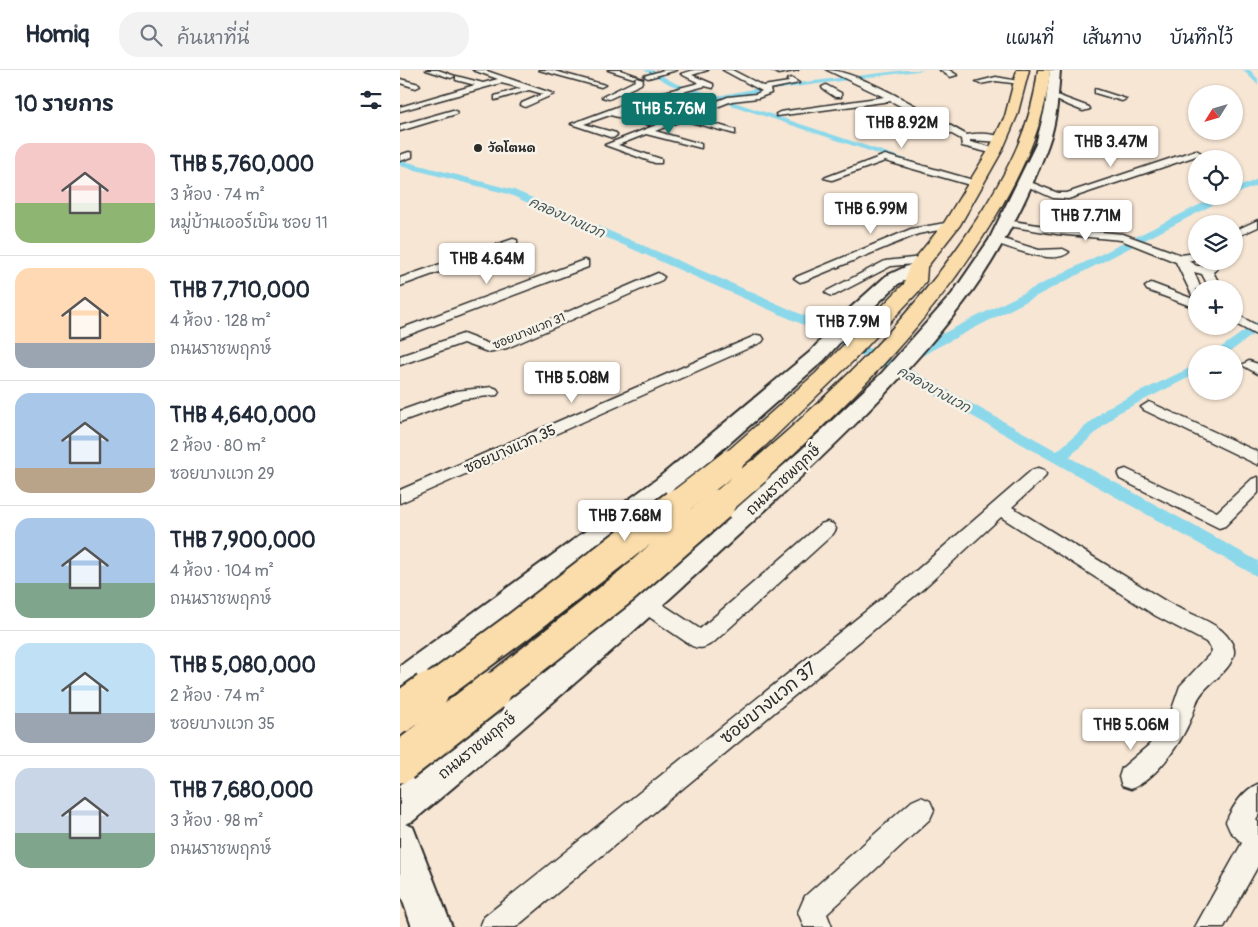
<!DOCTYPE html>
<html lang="th">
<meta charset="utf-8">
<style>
body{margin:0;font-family:Pangolin,"Playpen Sans Thai",sans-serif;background:#f2f2f3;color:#1f2937;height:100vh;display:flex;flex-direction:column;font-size:19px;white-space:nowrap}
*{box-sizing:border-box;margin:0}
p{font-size:16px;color:#747a83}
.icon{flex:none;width:28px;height:28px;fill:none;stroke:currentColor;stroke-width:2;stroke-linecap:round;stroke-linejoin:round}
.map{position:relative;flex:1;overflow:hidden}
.sheet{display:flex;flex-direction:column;background:#fff;width:400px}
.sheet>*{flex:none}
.needle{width:32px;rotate:233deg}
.buttons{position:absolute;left:788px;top:15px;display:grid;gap:10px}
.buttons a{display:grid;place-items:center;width:55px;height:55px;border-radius:50%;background:#fff;box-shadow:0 1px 4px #0004;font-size:25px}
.price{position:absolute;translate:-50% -42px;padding:0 11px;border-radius:5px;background:#fff;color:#222;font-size:16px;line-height:32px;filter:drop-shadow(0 1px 2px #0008)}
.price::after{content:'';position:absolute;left:50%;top:30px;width:15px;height:11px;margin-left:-8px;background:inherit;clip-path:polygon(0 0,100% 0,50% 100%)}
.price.on{background:#0f766e;color:#fff}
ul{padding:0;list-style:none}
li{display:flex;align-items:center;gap:15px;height:125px;padding:0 15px}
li+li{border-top:1px solid #e0e1e3}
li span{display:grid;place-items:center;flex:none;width:140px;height:100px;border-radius:15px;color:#555}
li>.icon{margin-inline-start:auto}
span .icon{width:60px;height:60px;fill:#fffc;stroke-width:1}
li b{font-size:21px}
h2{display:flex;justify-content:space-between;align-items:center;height:60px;padding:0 15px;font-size:21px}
header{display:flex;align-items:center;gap:30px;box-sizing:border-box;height:70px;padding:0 25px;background:#fff;border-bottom:1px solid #e0e1e3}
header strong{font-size:24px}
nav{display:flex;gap:28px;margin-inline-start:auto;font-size:18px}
.search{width:350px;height:45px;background:#f2f2f3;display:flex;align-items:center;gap:12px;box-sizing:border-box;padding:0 18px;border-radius:20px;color:#747a83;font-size:19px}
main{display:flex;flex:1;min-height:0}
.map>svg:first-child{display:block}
</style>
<header>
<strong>Homiq</strong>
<div class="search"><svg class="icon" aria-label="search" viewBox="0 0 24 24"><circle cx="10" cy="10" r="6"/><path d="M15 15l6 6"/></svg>ค้นหาที่นี่</div>
<nav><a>แผนที่</a><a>เส้นทาง</a><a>บันทึกไว้</a></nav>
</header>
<main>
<section class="sheet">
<h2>10 รายการ<svg class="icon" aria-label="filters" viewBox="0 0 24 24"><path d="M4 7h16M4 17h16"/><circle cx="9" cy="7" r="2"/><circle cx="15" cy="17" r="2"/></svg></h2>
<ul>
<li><span style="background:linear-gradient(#f6c9c9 60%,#8fb573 0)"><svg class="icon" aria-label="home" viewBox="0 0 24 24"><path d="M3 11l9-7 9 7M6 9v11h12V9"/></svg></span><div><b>THB 5,760,000</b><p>3 ห้อง · 74 m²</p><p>หมู่บ้านเออร์เบิน ซอย 11</p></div></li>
<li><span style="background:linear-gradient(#ffd9b3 75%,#9aa5b1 0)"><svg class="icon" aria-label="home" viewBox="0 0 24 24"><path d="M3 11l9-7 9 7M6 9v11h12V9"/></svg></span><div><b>THB 7,710,000</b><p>4 ห้อง · 128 m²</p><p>ถนนราชพฤกษ์</p></div></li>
<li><span style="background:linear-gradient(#a9c7e8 75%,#b9a48a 0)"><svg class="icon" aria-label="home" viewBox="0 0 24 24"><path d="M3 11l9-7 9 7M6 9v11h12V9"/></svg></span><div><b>THB 4,640,000</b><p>2 ห้อง · 80 m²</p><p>ซอยบางแวก 29</p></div></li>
<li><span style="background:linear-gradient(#a9c7e8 65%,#7fa58c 0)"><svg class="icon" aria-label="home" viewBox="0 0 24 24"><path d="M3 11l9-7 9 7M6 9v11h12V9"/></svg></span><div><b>THB 7,900,000</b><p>4 ห้อง · 104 m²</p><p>ถนนราชพฤกษ์</p></div></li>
<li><span style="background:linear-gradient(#bfe0f5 70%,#9aa5b1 0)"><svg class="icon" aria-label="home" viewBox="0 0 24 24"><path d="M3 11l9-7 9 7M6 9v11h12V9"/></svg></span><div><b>THB 5,080,000</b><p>2 ห้อง · 74 m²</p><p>ซอยบางแวก 35</p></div></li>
<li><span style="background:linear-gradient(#c9d6e8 65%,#7fa58c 0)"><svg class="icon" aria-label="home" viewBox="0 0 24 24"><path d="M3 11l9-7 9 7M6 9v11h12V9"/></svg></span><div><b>THB 7,680,000</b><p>3 ห้อง · 98 m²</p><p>ถนนราชพฤกษ์</p></div></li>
</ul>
</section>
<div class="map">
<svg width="858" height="857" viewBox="0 0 858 857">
<rect width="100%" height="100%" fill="#f7e6d4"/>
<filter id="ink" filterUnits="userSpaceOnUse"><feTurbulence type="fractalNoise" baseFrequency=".02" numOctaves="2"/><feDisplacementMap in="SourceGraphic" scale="10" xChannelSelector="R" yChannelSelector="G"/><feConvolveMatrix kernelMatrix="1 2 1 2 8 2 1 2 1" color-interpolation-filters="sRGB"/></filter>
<g filter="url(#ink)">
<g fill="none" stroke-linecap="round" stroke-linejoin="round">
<path fill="#8cd8eb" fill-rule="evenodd" d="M244,0H252L275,13L317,26L364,17L506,0H525L364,21L325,29L542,101L535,103L271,15Z
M843,0H850L858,9V15Z
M0,90L114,120L333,214L412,249L502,295L657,381L708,337L796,295V304L718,343L669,387L858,491V507L492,301L404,255L108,124L0,96Z
M858,109V115L834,125V119Z
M817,126H830L532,280L508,295L501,291L522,274Z
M858,251V261L827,284H812Z"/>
<defs>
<path id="street" d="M26,0H38L55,6L51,8Z
M73,0H84L154,24L125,37L121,35L122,33L143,24L129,20L95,30V26L121,18L101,13L0,41V37L75,15L56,10V6L83,13L98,9Z
M139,0H151L205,15L201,17Z
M208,0H220L237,6L233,8Z
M264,0H277L248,8L244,6Z
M294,0H308L292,5L313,14V18L305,16L253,30L286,39V43L245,33L219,42L249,51V55L210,45L184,54L216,63L217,65L213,68L171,54L241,28L299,13L281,4Z
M323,0H332L363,16L389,12L387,10L391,8L399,13L370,19L371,23L358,28L332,31L291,47L335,60V64L283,50L255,61L301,74V78L246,64L218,75L261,89V93H255L205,75L328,27L356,24L362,21Z
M371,0H398L379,4Z
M427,0C459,0 536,48 567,65C578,63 596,63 605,69L601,72L570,70V72L598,79V83L595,84L562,76L561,69L491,31L377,46L376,44L380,42L484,27Z
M540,0H549L557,5L550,7Z
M236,7L243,9L241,14L209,29L202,27L235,11Z
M596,7L624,12L620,14L596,11L580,14L576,12Z
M0,9L19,14L20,16L16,18L0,13Z
M426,15L441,23V27H435L423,19L422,17Z
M695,19L726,29L722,31L695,23Z
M654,24L689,37L690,39L683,41L651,28L650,26Z
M53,40L57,42L56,44L0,61V55Z
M796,80L801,83L799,85L668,129L653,128L620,113L625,110L658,123H667Z
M9,82L12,83V87L0,91V85Z
M485,85L580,112L582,114L577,117L485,91L432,110L424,108Z
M606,150L657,158L723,164L781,185L796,183V189L788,191L797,196H806L804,191H816L818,198L813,202L822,219H810L802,204L794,202L801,219H796V226L792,225L776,192L721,170L657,164L602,155L601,153Z
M858,150V157L834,168V161Z
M551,152L555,153V157L518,164L404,211L400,212L394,208L511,159Z
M597,167L639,180L663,179L669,182C655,196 610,178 593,172L591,170Z
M113,169L117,170V174L0,216V208Z
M522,187L528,191L526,193L491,196L435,225L431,226L425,222L485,191Z
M184,190L188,191V197L0,268V259Z
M258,203L264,207L262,210L107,278L88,282L63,273L0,295V286L63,264L89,274L98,272Z
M751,213L796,230V238L747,220L745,217Z
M834,243L858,256V266L834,253Z
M357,265L362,266L364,269L362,272L0,433V420Z
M849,291L858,294V304L842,295Z
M92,317L97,319L99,322L97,325L63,329L0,352V341L56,321Z
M749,332L858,382V395L744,340L741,337Z
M638,398L644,400L646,404L644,408L612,437C664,469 716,501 767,532C784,542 806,548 821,560C827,565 835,575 834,583C831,604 802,614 796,634C788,664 760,707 731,719L722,716L719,707L722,698L749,675L771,642L780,616L811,583L812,580L806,572L756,546L601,447L524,518L116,857H80L84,847L510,506L632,400Z
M726,399L817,442L852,409L858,407V423L825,456L819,458L720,409L718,405L720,401Z
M427,452L433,454L436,459L433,464L314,572C306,577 301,580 292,576L239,540L236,534L239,528L246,526L253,528L300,559L421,454Z
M858,714V747L856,750L858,752V796L824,857H795L842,773L830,761L826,752C832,738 843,720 858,714Z
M521,727L530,731L534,740L530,749L427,844L432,857H404L398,842L405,826L512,731Z"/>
<path id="secondary" d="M650,0H660C658,25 657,51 648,75C629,127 598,188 564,232C497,319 415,394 334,469C230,567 122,660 13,751L5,754L13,757L52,857H12L0,823V715L108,631L236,525L400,381L481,304L552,224L589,170L636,74L645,39Z
M518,191L524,192L526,196L524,200L498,214L460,250L424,290L275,421L11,624L0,628V596L257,409L410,282L446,242L486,206Z"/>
<path id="primary" d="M617,0H629L617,46L602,81L560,155L527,197L526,211L518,222L454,290L364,377L340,398L331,401L322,398L318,392L322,386L416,303L504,214L509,196L544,153L588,81L605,46Z
M638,0H650C645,57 620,106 591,154C531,252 451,332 366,409L357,411L348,409L344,402L348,395C434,322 515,245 577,149C607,103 632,56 638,0Z"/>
</defs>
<use href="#street" stroke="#2b2b2b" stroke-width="3"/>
<use href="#secondary" stroke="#2b2b2b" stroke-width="4"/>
<use href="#primary" stroke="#2b2b2b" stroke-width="3"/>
<use href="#street" fill="#f7f3e8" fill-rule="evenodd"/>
<use href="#secondary" fill="#f7f3e8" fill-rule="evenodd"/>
<use href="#primary" fill="#faddab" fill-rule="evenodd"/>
<defs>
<path id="primary-bridge-far2" d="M274,436L331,392
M318,436L357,402"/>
<path id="primary-bridge-far1" d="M28,623L119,556L276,435
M90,623L224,518L319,435"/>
<path id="primary-bridge" d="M0,643L29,622
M0,693L91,622"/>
</defs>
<use href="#primary-bridge-far2" stroke="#2b2b2b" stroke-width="28" stroke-linecap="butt"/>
<use href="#primary-bridge-far1" stroke="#2b2b2b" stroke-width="35" stroke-linecap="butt"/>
<use href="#primary-bridge" stroke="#2b2b2b" stroke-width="43" stroke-linecap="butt"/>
<use href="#primary-bridge-far2" stroke="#faddab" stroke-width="25"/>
<use href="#primary-bridge-far1" stroke="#faddab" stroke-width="31"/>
<use href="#primary-bridge" stroke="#faddab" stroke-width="39"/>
</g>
</g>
<circle fill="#2b2b2b" stroke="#f7f3e8" stroke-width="2" cx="78" cy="78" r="5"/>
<g text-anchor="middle" stroke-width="5" stroke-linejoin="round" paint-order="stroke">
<g font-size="12" font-weight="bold" fill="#2b2b2b" stroke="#f7f3e8" text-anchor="start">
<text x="88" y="82">วัดโตนด</text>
</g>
<g font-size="12" fill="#2b2b2b" stroke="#f7f3e8">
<text transform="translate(129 261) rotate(-22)" y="4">ซอยบางแวก 31</text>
</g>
<g font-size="14" font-style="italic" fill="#43565b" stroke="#f7f3e8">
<text transform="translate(167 147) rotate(24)" y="5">คลองบางแวก</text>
<text transform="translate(534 319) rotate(29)" y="5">คลองบางแวก</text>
</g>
<g font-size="15" fill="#2b2b2b" stroke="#f7f3e8">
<text transform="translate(110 379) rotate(-24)" y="5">ซอยบางแวก 35</text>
<text transform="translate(383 410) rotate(-43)" y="5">ถนนราชพฤกษ์</text>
<text transform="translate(77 676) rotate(-39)" y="5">ถนนราชพฤกษ์</text>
</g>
<g font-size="18" fill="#2b2b2b" stroke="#f7f3e8">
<text transform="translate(368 633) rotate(-39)" y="6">ซอยบางแวก 37</text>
</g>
</g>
</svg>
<div class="buttons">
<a><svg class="needle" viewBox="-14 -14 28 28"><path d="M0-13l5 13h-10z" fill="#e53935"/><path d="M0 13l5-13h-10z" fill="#747a83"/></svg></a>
<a><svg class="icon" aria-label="locate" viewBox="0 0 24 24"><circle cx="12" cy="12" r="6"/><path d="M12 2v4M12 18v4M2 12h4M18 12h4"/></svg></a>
<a><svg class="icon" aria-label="layers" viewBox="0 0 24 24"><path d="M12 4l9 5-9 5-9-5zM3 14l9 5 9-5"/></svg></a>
<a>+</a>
<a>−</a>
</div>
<b class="price on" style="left:269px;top:65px">THB 5.76M</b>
<b class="price" style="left:502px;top:79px">THB 8.92M</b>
<b class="price" style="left:711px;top:98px">THB 3.47M</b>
<b class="price" style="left:471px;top:165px">THB 6.99M</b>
<b class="price" style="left:686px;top:172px">THB 7.71M</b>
<b class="price" style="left:87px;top:215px">THB 4.64M</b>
<b class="price" style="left:448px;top:278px">THB 7.9M</b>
<b class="price" style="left:172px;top:334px">THB 5.08M</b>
<b class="price" style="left:225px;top:472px">THB 7.68M</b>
<b class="price" style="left:731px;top:681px">THB 5.06M</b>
</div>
</main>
